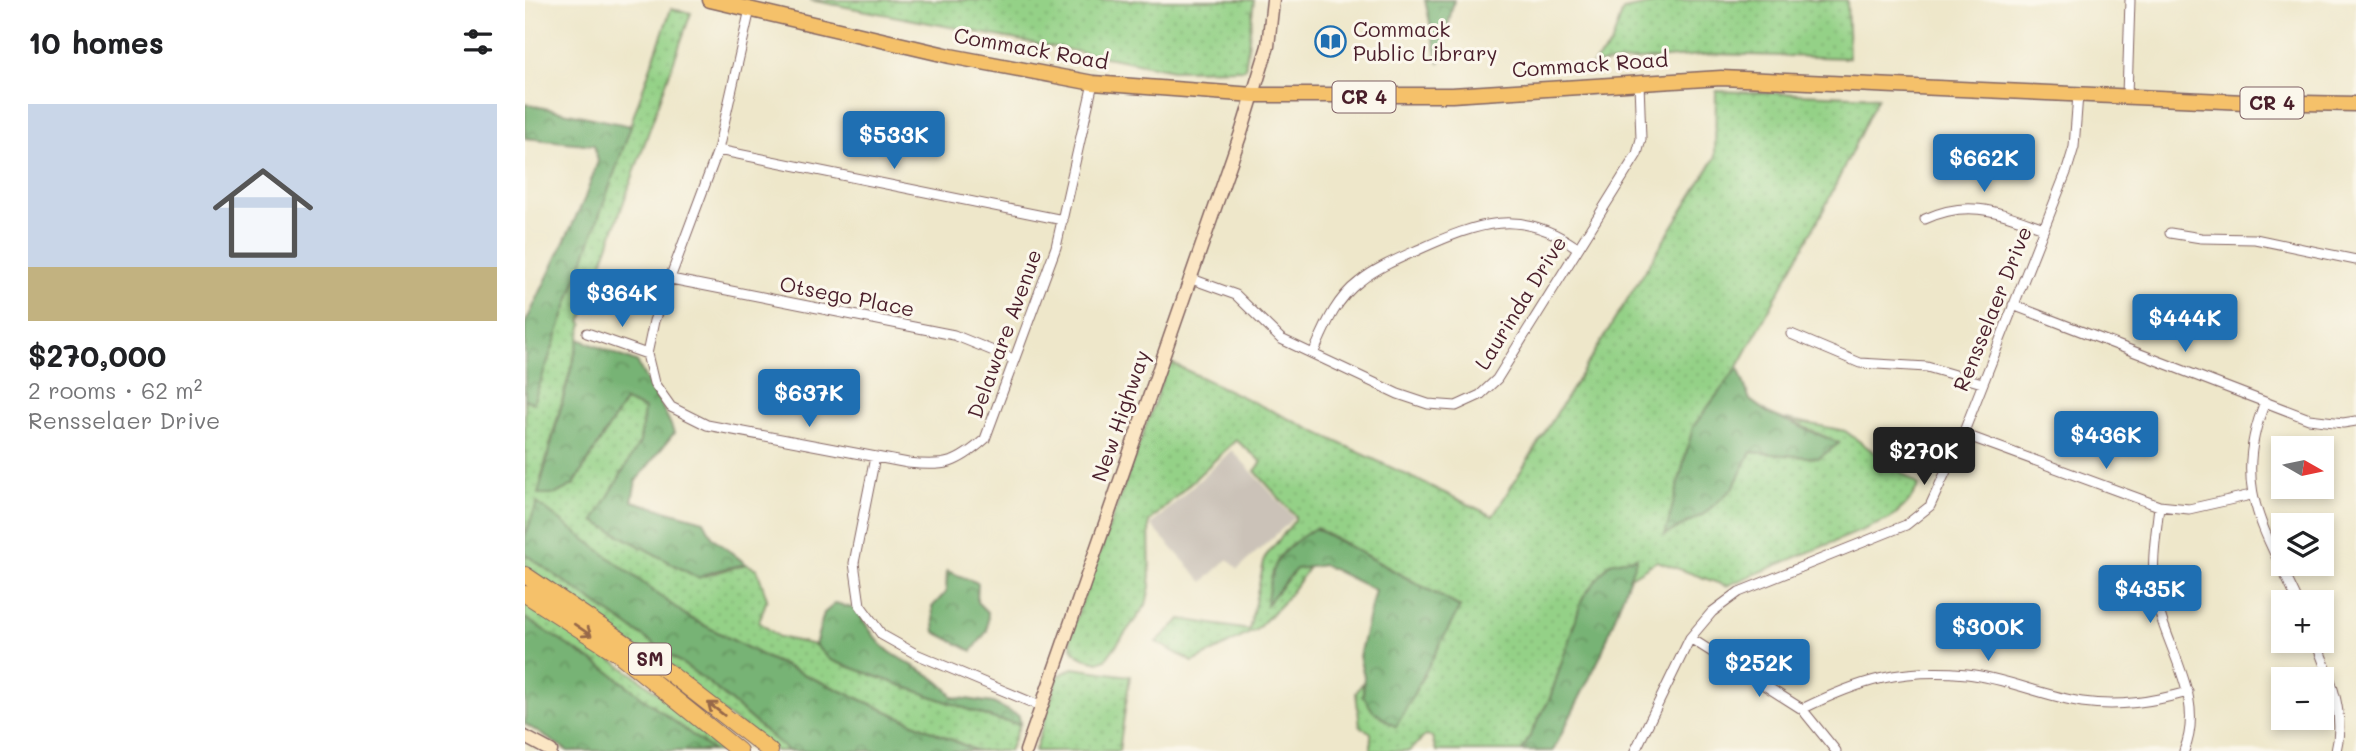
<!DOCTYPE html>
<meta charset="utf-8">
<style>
body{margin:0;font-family:Mali,sans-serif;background:#f2f2f2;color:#202124;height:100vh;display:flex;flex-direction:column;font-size:26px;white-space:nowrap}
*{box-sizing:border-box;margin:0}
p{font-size:23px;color:#757577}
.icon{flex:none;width:38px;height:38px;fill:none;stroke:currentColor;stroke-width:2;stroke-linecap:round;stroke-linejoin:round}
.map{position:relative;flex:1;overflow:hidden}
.side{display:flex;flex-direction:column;background:#fff;width:525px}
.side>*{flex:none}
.needle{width:46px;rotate:99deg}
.fabs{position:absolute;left:1746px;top:436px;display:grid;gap:14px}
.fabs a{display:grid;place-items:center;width:63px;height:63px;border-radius:0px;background:#fff;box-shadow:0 4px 10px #0003;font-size:35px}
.price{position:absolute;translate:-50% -60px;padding:0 16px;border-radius:7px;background:#1f6fb2;color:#fff;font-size:23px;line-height:46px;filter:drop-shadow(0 2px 4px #0008)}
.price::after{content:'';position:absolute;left:50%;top:42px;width:21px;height:16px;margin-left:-10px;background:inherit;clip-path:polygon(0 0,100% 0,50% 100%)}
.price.on{background:#222;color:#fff}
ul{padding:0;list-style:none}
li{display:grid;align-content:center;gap:14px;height:371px;padding:0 28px}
li span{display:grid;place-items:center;height:217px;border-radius:0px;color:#555}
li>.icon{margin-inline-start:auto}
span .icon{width:126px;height:126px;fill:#fffc;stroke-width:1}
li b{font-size:30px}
h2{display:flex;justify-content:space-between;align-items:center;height:84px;padding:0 28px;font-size:30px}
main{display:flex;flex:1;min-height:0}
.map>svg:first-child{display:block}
</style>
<main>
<section class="side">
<h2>10 homes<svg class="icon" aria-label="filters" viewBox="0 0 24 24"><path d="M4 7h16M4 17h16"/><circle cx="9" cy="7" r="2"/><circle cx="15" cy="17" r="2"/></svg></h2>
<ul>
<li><span style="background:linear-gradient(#c9d6e8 75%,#c2b280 0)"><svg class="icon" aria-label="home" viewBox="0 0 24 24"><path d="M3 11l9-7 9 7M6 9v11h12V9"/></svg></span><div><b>$270,000</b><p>2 rooms · 62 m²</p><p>Rensselaer Drive</p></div></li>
</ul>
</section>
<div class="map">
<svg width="1831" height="751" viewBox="0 0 1831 751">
<defs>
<pattern id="grass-dots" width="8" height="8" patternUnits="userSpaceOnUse" patternTransform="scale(1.75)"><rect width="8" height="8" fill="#94d187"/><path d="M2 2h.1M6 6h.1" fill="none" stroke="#81b375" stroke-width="1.8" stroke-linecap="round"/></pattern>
<pattern id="forest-crowns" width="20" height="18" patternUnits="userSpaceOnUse" patternTransform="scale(1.75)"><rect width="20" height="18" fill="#77b374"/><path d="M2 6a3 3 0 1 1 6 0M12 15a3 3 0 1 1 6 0" fill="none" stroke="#64915f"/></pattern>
</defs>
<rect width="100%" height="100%" fill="#fbf7ec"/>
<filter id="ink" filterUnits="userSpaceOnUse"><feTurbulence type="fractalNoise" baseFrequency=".0143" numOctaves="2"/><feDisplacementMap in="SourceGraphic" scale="14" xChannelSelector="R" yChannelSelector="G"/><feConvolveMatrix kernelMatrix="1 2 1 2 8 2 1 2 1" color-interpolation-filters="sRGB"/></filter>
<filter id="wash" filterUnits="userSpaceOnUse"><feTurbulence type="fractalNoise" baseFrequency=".00686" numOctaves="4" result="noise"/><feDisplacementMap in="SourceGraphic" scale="28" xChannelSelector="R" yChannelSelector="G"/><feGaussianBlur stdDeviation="1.57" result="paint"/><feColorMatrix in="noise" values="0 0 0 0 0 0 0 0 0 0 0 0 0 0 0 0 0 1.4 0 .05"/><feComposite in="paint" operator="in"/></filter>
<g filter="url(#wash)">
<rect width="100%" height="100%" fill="#eee7ca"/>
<path fill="#cbc2b8" d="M707,450L769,518L713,569L703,559L678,582L626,525Z"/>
<path fill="url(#grass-dots)" stroke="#6f7859" stroke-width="2" d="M285,0H729L720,69L648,70Z
M1147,0H1322L1324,58L1189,54L1068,64L1086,45L1098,10Z
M146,9L166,13L56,322L58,323L16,479L49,485L100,400L119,409L115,442L70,521L173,578L221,564L232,569L242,599L234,622L254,637L290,645L305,660L473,720L495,724L484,751H452L244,659L163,617L12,504L0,537V399L8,402Z
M1191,91L1353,97L1299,209L1213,367L1168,427L1179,514L1208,488L1226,452L1294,458L1314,443L1261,419L1320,431L1394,485L1384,502L1365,519L1201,586L1132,561L1104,578L1111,557L1058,597L1025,698L997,751H911L907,737L900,736L884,751H846V733L835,726L831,693L838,682V696L935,607L791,528L771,569L784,567L761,599L731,630L668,662L631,642L656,619L724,630L740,557L770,520V516L730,471L737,462L711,440L624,522L625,587L621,605L581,659L574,662C555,658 546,656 545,635L644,362L968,516L1190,158Z
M0,554L182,681L263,751H251L0,567Z
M0,602L111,676L207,751H188L83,671L0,618Z
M548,668L605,676L594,751H510L533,676Z"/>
<path fill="url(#forest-crowns)" stroke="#606950" stroke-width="2" d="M900,0H929L914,64Z
M0,104L106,126L8,403L0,399V324L59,200L73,161L69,145L0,138Z
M54,339L113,363C123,388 141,408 149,433L111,481L107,501L179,521L188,538L221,564L190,571L173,578L69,521L115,442L119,409L100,401L48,485L31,494H13Z
M1213,367L1225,400L1243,413L1314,443L1294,458L1226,452L1208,488L1179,514L1140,535L1168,427Z
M12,503L163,617L244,659L452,751H263L182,681L0,554V537Z
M790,528L935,607L871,727L848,711L838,696L839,676L834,656L850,590L799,565L771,569L741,605C749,558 751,554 790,528Z
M1112,557L1076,655L1028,751H997L1025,698L1058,597L1085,563Z
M422,571L453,583L452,602L463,613L462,631L447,651L410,632L407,607L421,592Z
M311,603L330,609C343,625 347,638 365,652C388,668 412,674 428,697L468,703L494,716L495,724L473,720L305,660L290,645L299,613Z
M0,618L83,671L188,751H43L0,724Z"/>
</g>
<g filter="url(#ink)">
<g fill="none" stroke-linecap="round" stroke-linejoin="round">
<defs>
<path id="street" d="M225,9L193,150L129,321L122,354L129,383L146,407L182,425L383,463C420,467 432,464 460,439L531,247L568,83
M1602,96L1605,0
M193,150L538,220
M1400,219C1445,198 1475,213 1519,228
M1645,233L1676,238L1730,239L1831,260
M664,278L711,295L756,339L873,394L903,404L931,406L955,395L972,379L1112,154L1116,139L1114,83
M146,279L429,335L488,359
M1488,305L1784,419L1818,423L1831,421
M62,333L122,354
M1266,334L1335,363L1402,367L1457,383
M788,354C800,327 810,300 834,282C851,268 875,258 895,249C953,223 995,207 1051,247
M1740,402C1706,486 1738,526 1773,602
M1438,434L1634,506L1664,509L1726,495
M350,457L329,563L335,605L357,635L391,654L515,706
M1634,506C1631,535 1626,562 1630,591C1637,645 1682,695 1659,751
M1165,638L1277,709L1311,751
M1790,640C1804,676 1821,712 1811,751
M1277,709C1336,680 1375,668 1442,674C1481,678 1518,696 1557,702C1594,707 1627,702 1663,692
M1110,751L1165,638L1187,612L1214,592L1381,525L1405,506L1438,434L1542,170L1549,147L1553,95"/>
<path id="secondary" d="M0,737L26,751
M501,751L717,130L743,46L748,0"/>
<path id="primary" d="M185,0L425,56L568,83L729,95H927L1196,78L1720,102L1831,104"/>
<path id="highway" d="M0,575L143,672L245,751
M0,594L95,655L214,751"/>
</defs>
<use href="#street" stroke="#836563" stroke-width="11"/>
<use href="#secondary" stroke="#836563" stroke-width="15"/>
<use href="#primary" stroke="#836563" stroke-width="17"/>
<use href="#highway" stroke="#836563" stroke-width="18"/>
<use href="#street" stroke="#fff" stroke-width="9"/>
<use href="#secondary" stroke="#fbe6c4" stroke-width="12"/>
<use href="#primary" stroke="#f5c16b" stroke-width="14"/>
<use href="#highway" stroke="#f5c16b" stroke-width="16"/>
</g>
<defs><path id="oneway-shaft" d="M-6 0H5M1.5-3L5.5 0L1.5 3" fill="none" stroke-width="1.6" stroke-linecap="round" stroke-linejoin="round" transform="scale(1.75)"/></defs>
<g stroke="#976848">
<use href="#oneway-shaft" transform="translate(58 630) rotate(34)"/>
<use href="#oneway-shaft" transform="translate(191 709) rotate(-142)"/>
</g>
</g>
<defs>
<symbol id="library-ring" viewBox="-11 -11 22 22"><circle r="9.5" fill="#fbf7ec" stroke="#1f6fb2" stroke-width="1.5"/><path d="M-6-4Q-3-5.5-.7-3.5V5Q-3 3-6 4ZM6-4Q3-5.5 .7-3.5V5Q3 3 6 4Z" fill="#1f6fb2"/></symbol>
</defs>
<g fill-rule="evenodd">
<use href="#library-ring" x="788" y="24" width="35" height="35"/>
</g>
<g text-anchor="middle" stroke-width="6" stroke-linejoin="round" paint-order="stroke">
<g fill="#fbf7ec" stroke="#7f6065" stroke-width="2">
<rect x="807.5" y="81.5" width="63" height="31" rx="5"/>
<rect x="1715.5" y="87.5" width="63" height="31" rx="5"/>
<rect x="104" y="643.5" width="42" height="31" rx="5"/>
</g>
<g font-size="19" font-weight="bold" fill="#4a1f2b">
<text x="839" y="104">CR 4</text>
<text x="1747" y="110">CR 4</text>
<text x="125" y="666">SM</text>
</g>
<g font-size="21" fill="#4a1f2b" stroke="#fbf7ec" text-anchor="start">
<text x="828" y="37">Commack<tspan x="828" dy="24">Public Library</tspan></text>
</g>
<g font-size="21" fill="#4a1f2b" stroke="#fbf7ec">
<text transform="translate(506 49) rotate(10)" y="7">Commack Road</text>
<text transform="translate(1065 65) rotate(-4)" y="7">Commack Road</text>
<text transform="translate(322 297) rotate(11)" y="7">Otsego Place</text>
<text transform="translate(996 303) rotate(-58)" y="7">Laurinda Drive</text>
<text transform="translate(1468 309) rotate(-68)" y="7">Rensselaer Drive</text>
<text transform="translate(480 334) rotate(-70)" y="7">Delaware Avenue</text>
<text transform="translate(596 416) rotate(-71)" y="7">New Highway</text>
</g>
</g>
</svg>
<div class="fabs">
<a><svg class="needle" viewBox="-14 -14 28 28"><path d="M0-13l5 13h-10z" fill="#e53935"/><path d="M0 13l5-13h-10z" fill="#757577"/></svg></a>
<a><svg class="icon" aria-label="layers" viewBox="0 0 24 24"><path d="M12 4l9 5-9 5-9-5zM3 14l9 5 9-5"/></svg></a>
<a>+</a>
<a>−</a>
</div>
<b class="price" style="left:369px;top:171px">$533K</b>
<b class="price" style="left:1459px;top:194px">$662K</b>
<b class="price" style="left:97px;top:329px">$364K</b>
<b class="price" style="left:1660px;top:354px">$444K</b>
<b class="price" style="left:284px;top:429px">$637K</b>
<b class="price" style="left:1581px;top:471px">$436K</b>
<b class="price on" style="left:1399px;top:487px">$270K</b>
<b class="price" style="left:1625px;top:625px">$435K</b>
<b class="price" style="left:1463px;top:663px">$300K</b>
<b class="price" style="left:1234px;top:699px">$252K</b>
</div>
</main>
